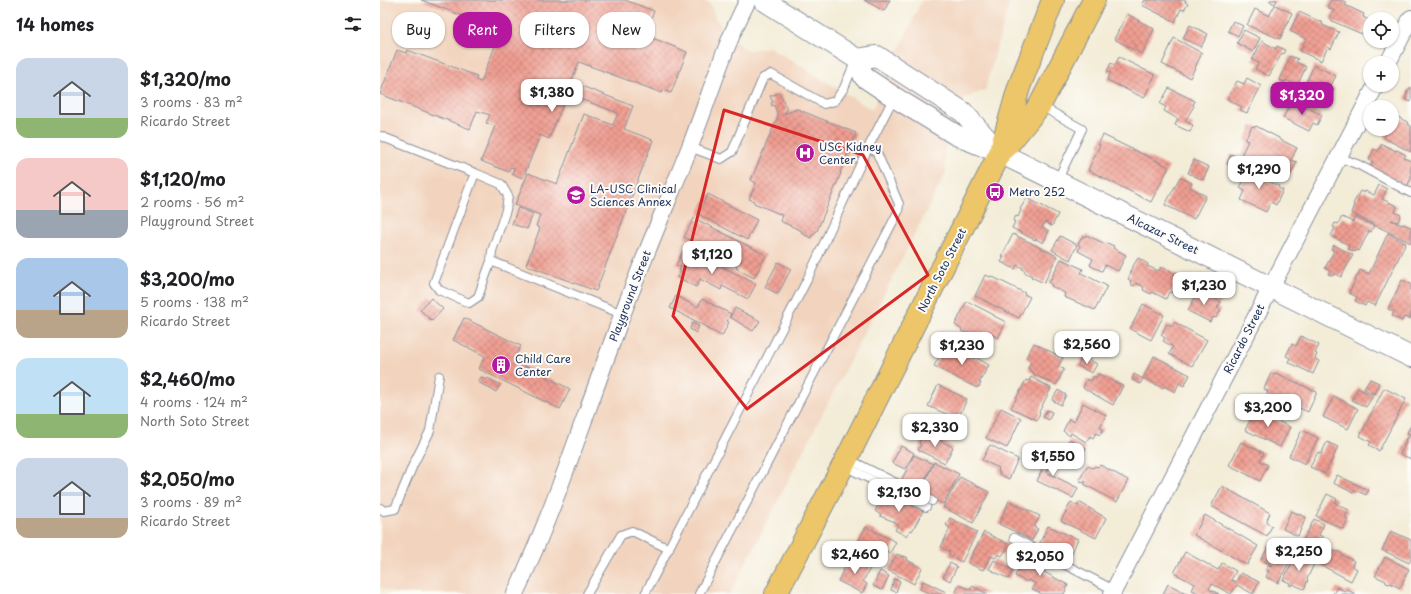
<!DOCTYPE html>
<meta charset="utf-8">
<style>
body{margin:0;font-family:"Playpen Sans",sans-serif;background:#f6f6f6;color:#202124;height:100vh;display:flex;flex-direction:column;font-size:15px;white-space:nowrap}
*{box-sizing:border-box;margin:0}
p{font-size:13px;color:#757577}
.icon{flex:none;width:22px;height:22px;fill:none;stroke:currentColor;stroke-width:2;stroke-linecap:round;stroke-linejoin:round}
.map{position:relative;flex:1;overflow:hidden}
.side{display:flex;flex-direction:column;background:#fff;width:380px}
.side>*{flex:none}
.top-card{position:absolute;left:12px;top:12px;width:380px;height:36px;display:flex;gap:8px}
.controls{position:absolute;left:983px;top:12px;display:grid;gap:8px}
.controls a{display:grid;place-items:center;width:36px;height:36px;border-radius:50%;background:#fff;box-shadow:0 1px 3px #0004;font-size:20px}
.price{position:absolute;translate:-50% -34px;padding:0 9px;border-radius:8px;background:#fff;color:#222;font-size:13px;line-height:26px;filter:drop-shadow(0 1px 2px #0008)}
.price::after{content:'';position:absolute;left:50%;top:24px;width:12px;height:9px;margin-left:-6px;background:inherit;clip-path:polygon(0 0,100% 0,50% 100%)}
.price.selected{background:#b5179e;color:#fff}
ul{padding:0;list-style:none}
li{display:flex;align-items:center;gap:12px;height:100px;padding:0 16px}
li span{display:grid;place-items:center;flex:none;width:112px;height:80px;border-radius:12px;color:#555}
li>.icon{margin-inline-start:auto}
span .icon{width:48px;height:48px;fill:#fffc;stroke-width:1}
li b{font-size:17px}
h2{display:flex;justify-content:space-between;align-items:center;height:48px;padding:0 16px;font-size:17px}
.chip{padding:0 14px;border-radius:16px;background:#fff;box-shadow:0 1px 3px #0004;font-size:14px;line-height:36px}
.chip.selected{background:#b5179e;color:#fff}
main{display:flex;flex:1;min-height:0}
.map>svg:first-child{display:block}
</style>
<main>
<section class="side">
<h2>14 homes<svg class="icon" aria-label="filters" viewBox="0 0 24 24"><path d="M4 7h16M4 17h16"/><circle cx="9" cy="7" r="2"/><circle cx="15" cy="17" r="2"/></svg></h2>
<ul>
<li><span style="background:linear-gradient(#c9d6e8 75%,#8fb573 0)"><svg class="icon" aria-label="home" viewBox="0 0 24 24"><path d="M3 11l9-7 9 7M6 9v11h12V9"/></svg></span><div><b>$1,320/mo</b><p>3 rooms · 83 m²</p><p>Ricardo Street</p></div></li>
<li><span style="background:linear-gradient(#f6c9c9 65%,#9aa5b1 0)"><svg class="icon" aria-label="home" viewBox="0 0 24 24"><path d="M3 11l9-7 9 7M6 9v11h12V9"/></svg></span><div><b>$1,120/mo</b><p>2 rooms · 56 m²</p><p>Playground Street</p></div></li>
<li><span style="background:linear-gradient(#a9c7e8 65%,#b9a48a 0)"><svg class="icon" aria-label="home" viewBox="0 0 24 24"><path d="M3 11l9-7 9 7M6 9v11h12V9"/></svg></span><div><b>$3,200/mo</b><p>5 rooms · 138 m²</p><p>Ricardo Street</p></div></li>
<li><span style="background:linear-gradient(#bfe0f5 70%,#8fb573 0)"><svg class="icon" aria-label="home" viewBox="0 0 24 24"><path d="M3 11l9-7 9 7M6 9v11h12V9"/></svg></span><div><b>$2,460/mo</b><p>4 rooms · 124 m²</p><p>North Soto Street</p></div></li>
<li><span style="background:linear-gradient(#c9d6e8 75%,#b9a48a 0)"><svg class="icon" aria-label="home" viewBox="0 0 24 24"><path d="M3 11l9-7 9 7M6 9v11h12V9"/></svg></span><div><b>$2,050/mo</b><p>3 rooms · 89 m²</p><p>Ricardo Street</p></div></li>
</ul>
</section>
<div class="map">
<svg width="1031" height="594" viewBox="0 0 1031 594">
<defs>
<pattern id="building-cross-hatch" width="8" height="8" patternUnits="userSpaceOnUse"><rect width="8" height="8" fill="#f09e91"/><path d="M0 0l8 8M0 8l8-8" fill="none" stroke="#c2817a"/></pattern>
</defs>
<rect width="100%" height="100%" fill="#fdfcf7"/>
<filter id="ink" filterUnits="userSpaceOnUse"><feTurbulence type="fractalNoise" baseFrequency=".025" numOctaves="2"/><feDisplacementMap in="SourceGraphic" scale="8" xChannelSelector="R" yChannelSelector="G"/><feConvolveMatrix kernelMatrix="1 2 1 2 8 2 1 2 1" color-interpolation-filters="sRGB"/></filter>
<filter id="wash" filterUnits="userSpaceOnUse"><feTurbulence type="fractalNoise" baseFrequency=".012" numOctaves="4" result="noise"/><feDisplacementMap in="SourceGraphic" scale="16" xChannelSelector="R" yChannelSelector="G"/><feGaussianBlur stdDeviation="0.9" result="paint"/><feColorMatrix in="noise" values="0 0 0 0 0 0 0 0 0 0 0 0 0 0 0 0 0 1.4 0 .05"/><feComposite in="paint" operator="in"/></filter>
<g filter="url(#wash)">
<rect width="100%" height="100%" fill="#f3ecd7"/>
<path fill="#f2d4be" d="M0,0H322L331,5L335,19L366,51L390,47L492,110L542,0H630L605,90L583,99L564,152L566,173L350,594H16L0,587Z"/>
<g id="blocks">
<path fill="url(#building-cross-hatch)" d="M41,0H245L274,11L265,35L307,52L291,93L283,90L282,93L199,62L191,82L253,106L244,129L273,140L216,291L146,265L160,228L156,226L160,215L135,205L148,173L177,184L204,114L233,125L238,113L187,94L169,139L160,135L143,178L132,174L134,168L130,167L129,172L101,161L115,126L106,123L110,115L97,111L90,129L0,94L17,50L26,53L27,50L97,76L96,80L101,82L121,31L94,21L93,23L82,19L83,16Z
M484,0H510L504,11Z
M765,0H806L805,2L808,4L804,10L801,9L795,22L762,5Z
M890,0H897L895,4L889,1Z
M951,0H961L967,3L965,5L984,14L983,17L989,20L982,34L952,21V20L950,18L954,11L947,7Z
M895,5L912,13L900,39L867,25L875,9L889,16Z
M919,12L943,23L942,25L959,32L951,49L948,47L941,61L920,51L926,39L910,31Z
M747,14L774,29L762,54L734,39Z
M853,21L863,26L858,36L848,31Z
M810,25L828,34L821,47L803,38Z
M864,30L880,38L873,52L857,43Z
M794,38L822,53L810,78L782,64Z
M882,41L896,49L897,46L905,50L903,54L902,53L889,76L875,69L879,63L872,60Z
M910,56L918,59L916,62L926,67L917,86L906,80L905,83L900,80Z
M739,57L775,75L764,98L727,80L731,73L727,71L731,63L735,65Z
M934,65L956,76L950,87L954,89L949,98L946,96L944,99L923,89Z
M867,78L881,86L867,113L860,110L862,107L847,99L857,81L864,84Z
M1031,87V102L1025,99L1028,90Z
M789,88L815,101L813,105L814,106L805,121L813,125L810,132L795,125L798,119L784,111L786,107L780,104Z
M399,93L404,101H403L407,110L404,114L417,109L476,133L460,173H461L437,231H436L434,235H432L431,238L421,233L422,231L400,221L402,215L374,203V201L369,199L376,183L371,180L398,116L394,105L392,106L391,103L393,102L390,96Z
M912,100L942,115L937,125L933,123L929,131L903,118Z
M1014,115L1029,123L1028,124L1031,126V152L1004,138L1008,129H1012V119Z
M872,126L875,127L876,126L899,138V139L917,148L911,160L917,162L908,179L861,155L868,141L865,140Z
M723,135L789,167L771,202L708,170L720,145L718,144Z
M1002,144L1016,151L1017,150L1026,155L1024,158L1031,161V179L1027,186L989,169L993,162L989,160L994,149L998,151Z
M851,154L867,162L865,168L860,170L847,164Z
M814,160L829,167L823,180L808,173Z
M870,164L883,170L880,177L899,186L898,188L903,190L896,205L891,202L886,212L861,200L865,191L860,188L869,170H867Z
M800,177L812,183L810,187L826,196L814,219L785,205Z
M999,185L1007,189L1002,199L1017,206L1015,212L1021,215L1018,222L1011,220L1022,225L1023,224L1031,227V243L971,213L974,205L973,204L980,191L984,193L985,191L994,195Z
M328,194L377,220L367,240L318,214Z
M647,198L678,214L672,226L665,222L662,227L669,231L663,243L656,239L655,240L632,228L635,222L633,221L636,216L638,217L641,210L640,209Z
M138,208L153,214L147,229L132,224Z
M962,217L973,222L975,217L994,226L991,232L989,231L979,251L976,250L975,252L968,249L969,245L951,236L955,228L953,227L955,223L958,224Z
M314,218L386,255L374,278L356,268L357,266L304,237Z
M1008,233L1026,243L995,306L987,302L985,306L975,301L977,297L969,293L980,270L989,274Z
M633,234L677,256L664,283L651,277L652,276L644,272L645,271L642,269L643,268L637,265L635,269L621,262L624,257L622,256Z
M706,235L726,244L727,243L734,246L733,248L746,255L738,271L725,265L722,271L713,267L710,265L713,259L698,251L700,246L698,244L703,236L705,237Z
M680,236L697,245L690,260L672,250Z
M954,245L973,255L961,277L954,273L953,276L948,274L950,271L945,268L954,251L951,249Z
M304,249L338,267L339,265L376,284L368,299L342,286L341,290L320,279L316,287L297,277L301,271L299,270L301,267L296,265Z
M758,258L768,264L767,266L779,271L781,267L791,271V272L802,278L796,289L794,288L792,293L789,292L786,299L772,292L771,294L763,290L764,287L756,283L754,286L750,284L751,281L748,279L751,273L750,271Z
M681,259L703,269L701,273L727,286L715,310L684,297L685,293L671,286L672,285L669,283Z
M398,262L411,269L398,294L385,287Z
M605,275L611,277V276L645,293L644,294L650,297L639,318L595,296Z
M1022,280L1031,284V317L1030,319L1024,317L1022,321L1012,316L1014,312L1008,309Z
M814,288L841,302L837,308L841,310L836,318L833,317L830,322L808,311L815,297L811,295Z
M296,296L318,307L322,299L351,314L347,321L349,322L342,336L328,329L329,328L290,308Z
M51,298L63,309L52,321L40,310Z
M587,301L614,315V316L626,322L618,338L605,331L601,340L589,333L588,334L581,331L582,330L575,325Z
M763,304L784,315L771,340L750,329Z
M355,308L380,321L373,331L350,317Z
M84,318L141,346L133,360L190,389L180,409L99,369L105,356L73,340Z
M794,322L827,340L812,366L789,354L793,347L783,341L785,338L781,335L787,324L792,326Z
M312,323L319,326L316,333L310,329Z
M921,336L939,345L935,353L937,354L935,359L939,361L933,374L908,362L910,358L906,356L912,344L916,346Z
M567,343L594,359L595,357L609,365L599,383H601L599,387L598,386L597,388L554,366Z
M654,343L683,358L678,367L684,369L676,385L653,374L654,373L649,370L650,369L648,368L651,361L646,358Z
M703,356L717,364L712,373L698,366Z
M774,356L810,375L804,386L799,383L795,392L784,386L783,388L763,378Z
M891,373L895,375L896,373L937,392L928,412L905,401L903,405L886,397L888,391L884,389Z
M719,374L743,386L733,405L703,388L707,379L711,381L714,376L716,378Z
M754,374L763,379L760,384L752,380Z
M101,377L107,380L108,378L120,385L116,392L98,382Z
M651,377L671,388L659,412L660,413L657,420L631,408L646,380L649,381Z
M990,379L999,383L994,394L984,389Z
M558,385L587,399L578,419L548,406Z
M978,388L993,396L986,407L972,400Z
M1004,388L1026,399L999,451L989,445L991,442L980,436Z
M678,390L686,395L681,405L672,400Z
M954,396L978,409L968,429L943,417Z
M703,403L726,415L720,427L723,429L720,435L716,433L713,438L710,436L706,442L691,433L690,436L683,431L689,419L694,422Z
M621,408L641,418L627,448L606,438Z
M667,410L672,412L669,420L663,417Z
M875,410L910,427L900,447L865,430Z
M1031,425V459L1020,454L1026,442L1025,441L1026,438H1028L1030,434L1027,433Z
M922,430L938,438L925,464L909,456Z
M547,434L573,447L565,463L538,450L541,444L539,443L542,436L545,438Z
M690,439L706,448L698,463L682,454Z
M861,442L884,453L880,461L888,465L880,481L849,465Z
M947,442L958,447L945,474L930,467L938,452L941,454Z
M610,445L638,459L629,479L619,474L620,472H618L619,468L602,460Z
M521,446L534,453L525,469L512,463Z
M660,452L673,458L666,472L698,488L693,498L657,481L662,470L653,465Z
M534,455L553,464L539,490L521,481Z
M554,462L579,474L563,504L540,493Z
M720,465L748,480L737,502L704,484L706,482L699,481L707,466L713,468L715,466L718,467Z
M957,475L988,490L986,495L975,490L974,493L953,483Z
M580,477L609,492L593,523L563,507Z
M842,486L890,513L887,520L888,524L892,526L887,536L831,506Z
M506,491L543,511L532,531L530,530L526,536L515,530L518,525L515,523V522L500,516L501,515L495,511Z
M947,494L957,499L955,503L969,510L965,517L968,519L963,529L936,516Z
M629,501L660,516L654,527L658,529L652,540L619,524Z
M691,502L698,506L699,502L726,518L716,538L681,521Z
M911,511L926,517L918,536L903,529Z
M825,515L878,546L867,565L814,535Z
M570,518L597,532L582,562L569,555L570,552L561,547L570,528L566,525Z
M934,519L944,524L939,535L943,537L935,554L920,547Z
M668,526L698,539L689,559L672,552L671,554L657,549Z
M486,527L516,542L510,553L506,551L502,559L476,545Z
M1011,531L1031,540V559L1029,563L1002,550Z
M604,532L628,544L627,545L628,546L622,556L618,554L615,558L611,556L603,570L588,563Z
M890,543L913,555L898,583L886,577L889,571L886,569L888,565L891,566L892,565L881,560Z
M952,550L957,552L958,551L962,554V555L974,561L972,566L977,569L971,581L939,564L943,556L948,558Z
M805,552L838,570L842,563L856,571L851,580L856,582L861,573L879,582L873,594L857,585L851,594L832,584L829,589L839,594H820L812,590L815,584L794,573Z
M517,554L523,557L524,556L528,558L527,560L542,568L534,584L508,570Z
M645,555L658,560L659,558L668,563L664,572L688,585L684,594H662L652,589L655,583L648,580L647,582L635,576Z
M916,555L934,564L927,579L928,580L924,589L912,584L911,586L909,585L910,583L903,580Z
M470,556L491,567L483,581L487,584L482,593L458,581Z
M1005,557L1029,569L1020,588L1010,583L1009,584L1006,583V581L995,576Z
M614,560L633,570L629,579L609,569Z
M570,563L577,567L570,581L563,577Z
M500,571L509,576L502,590L493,586Z
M514,579L520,581L516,592L511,590Z
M543,581L566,592L565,594H551L540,589Z
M788,584L808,594H783Z
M579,585L591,590L592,586L608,594H575Z
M957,587L966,592L967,590L976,594H953Z"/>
</g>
</g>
<g filter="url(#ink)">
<use href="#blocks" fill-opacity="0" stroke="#878e9a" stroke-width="1"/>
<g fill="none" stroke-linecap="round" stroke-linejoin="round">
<defs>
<path id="service" d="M661,106L702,129L677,181
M0,136L95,173L54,283L59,290L89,303L98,297L111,261L242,314
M310,147L341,159L352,152L383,78L391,74L444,104L455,101L464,88L475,62
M959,157L979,165L1031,193
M95,173L121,184L128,196L126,210L112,251L111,261
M468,459L552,501
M464,466L546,507
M0,508L4,511L15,509L33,465L50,431L59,376
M634,538L734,590
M207,594L241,535L252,531L289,549
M265,594L427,280L488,148L514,97
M319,594L518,212L519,204L500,160L496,151L488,148"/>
<path id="minor" d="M1008,63L1031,18
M135,594C174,511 202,423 234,337C257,273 284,211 309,149C329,99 343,48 368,0
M732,594L996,85"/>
<path id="tertiary" d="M383,0L477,59L484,77L514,97L576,135L620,153L1031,357
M477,59L497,56L583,112L616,149"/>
<path id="primary" d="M625,148L660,105L714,0
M396,594L467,458L620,153L639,87L673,0"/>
</defs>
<use href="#service" stroke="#878e9a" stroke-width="10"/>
<use href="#minor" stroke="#878e9a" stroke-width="18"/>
<use href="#tertiary" stroke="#878e9a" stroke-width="22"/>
<use href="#primary" stroke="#878e9a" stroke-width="24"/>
<use href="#service" stroke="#fff" stroke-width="8"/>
<use href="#minor" stroke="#fff" stroke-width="16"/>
<use href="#tertiary" stroke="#fff" stroke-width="20"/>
<use href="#primary" stroke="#ecc669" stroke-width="22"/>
</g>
</g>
<path fill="none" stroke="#d62828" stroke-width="3" stroke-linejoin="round" d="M344,110L483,155L548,275L367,409L293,316Z"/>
<defs>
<symbol id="hospital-disc" viewBox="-11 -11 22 22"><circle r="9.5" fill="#b5179e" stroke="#fdfcf7"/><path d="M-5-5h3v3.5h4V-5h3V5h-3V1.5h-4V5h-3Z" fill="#fff"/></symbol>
<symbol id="bus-disc" viewBox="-11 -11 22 22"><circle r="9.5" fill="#b5179e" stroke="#fdfcf7"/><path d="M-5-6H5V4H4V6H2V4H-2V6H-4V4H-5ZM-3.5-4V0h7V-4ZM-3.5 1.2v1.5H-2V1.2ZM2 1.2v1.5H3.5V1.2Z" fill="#fff"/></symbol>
<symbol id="university-disc" viewBox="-11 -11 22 22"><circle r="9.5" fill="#b5179e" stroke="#fdfcf7"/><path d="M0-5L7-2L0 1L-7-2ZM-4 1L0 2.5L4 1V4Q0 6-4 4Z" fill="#fff"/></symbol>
<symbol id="building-disc" viewBox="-11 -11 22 22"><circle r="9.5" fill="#b5179e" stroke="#fdfcf7"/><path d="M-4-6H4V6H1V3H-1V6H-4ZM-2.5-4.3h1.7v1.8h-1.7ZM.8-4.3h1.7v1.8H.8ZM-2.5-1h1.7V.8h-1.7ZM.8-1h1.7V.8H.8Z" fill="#fff"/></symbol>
</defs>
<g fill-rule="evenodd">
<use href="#hospital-disc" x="414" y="142" width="22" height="22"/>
<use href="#bus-disc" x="604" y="181" width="22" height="22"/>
<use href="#university-disc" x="185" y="184" width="22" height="22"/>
<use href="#building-disc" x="110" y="354" width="22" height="22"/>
</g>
<g text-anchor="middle" stroke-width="4" stroke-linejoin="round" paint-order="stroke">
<g font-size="11" fill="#1b2f5e" stroke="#fdfcf7" text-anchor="start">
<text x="439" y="151">USC Kidney<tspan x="439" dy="13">Center</tspan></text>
<text x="210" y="193">LA-USC Clinical<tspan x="210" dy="13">Sciences Annex</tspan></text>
<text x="629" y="196">Metro 252</text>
<text x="135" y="363">Child Care<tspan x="135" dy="13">Center</tspan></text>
</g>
<g font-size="11" fill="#1b2f5e" stroke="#fdfcf7">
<text transform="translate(783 234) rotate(26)" y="4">Alcazar Street</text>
<text transform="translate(562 270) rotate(-63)" y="4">North Soto Street</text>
<text transform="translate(250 296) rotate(-69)" y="4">Playground Street</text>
<text transform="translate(864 339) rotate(-63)" y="4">Ricardo Street</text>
</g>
</g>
</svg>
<div class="controls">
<a><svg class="icon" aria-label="locate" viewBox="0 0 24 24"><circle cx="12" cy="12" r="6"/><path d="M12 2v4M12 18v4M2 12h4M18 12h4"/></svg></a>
<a>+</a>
<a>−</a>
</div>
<b class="price" style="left:172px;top:113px">$1,380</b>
<b class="price selected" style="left:922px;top:116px">$1,320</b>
<b class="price" style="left:879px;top:190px">$1,290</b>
<b class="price" style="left:332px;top:275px">$1,120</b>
<b class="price" style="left:824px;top:306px">$1,230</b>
<b class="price" style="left:707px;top:365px">$2,560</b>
<b class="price" style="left:582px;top:366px">$1,230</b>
<b class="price" style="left:888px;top:428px">$3,200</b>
<b class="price" style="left:555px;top:448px">$2,330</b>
<b class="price" style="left:673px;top:477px">$1,550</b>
<b class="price" style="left:519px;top:513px">$2,130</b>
<b class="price" style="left:919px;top:572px">$2,250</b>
<b class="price" style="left:475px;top:575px">$2,460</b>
<b class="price" style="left:660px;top:577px">$2,050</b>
<div class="top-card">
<a class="chip">Buy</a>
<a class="chip selected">Rent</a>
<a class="chip">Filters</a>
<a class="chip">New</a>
</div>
</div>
</main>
